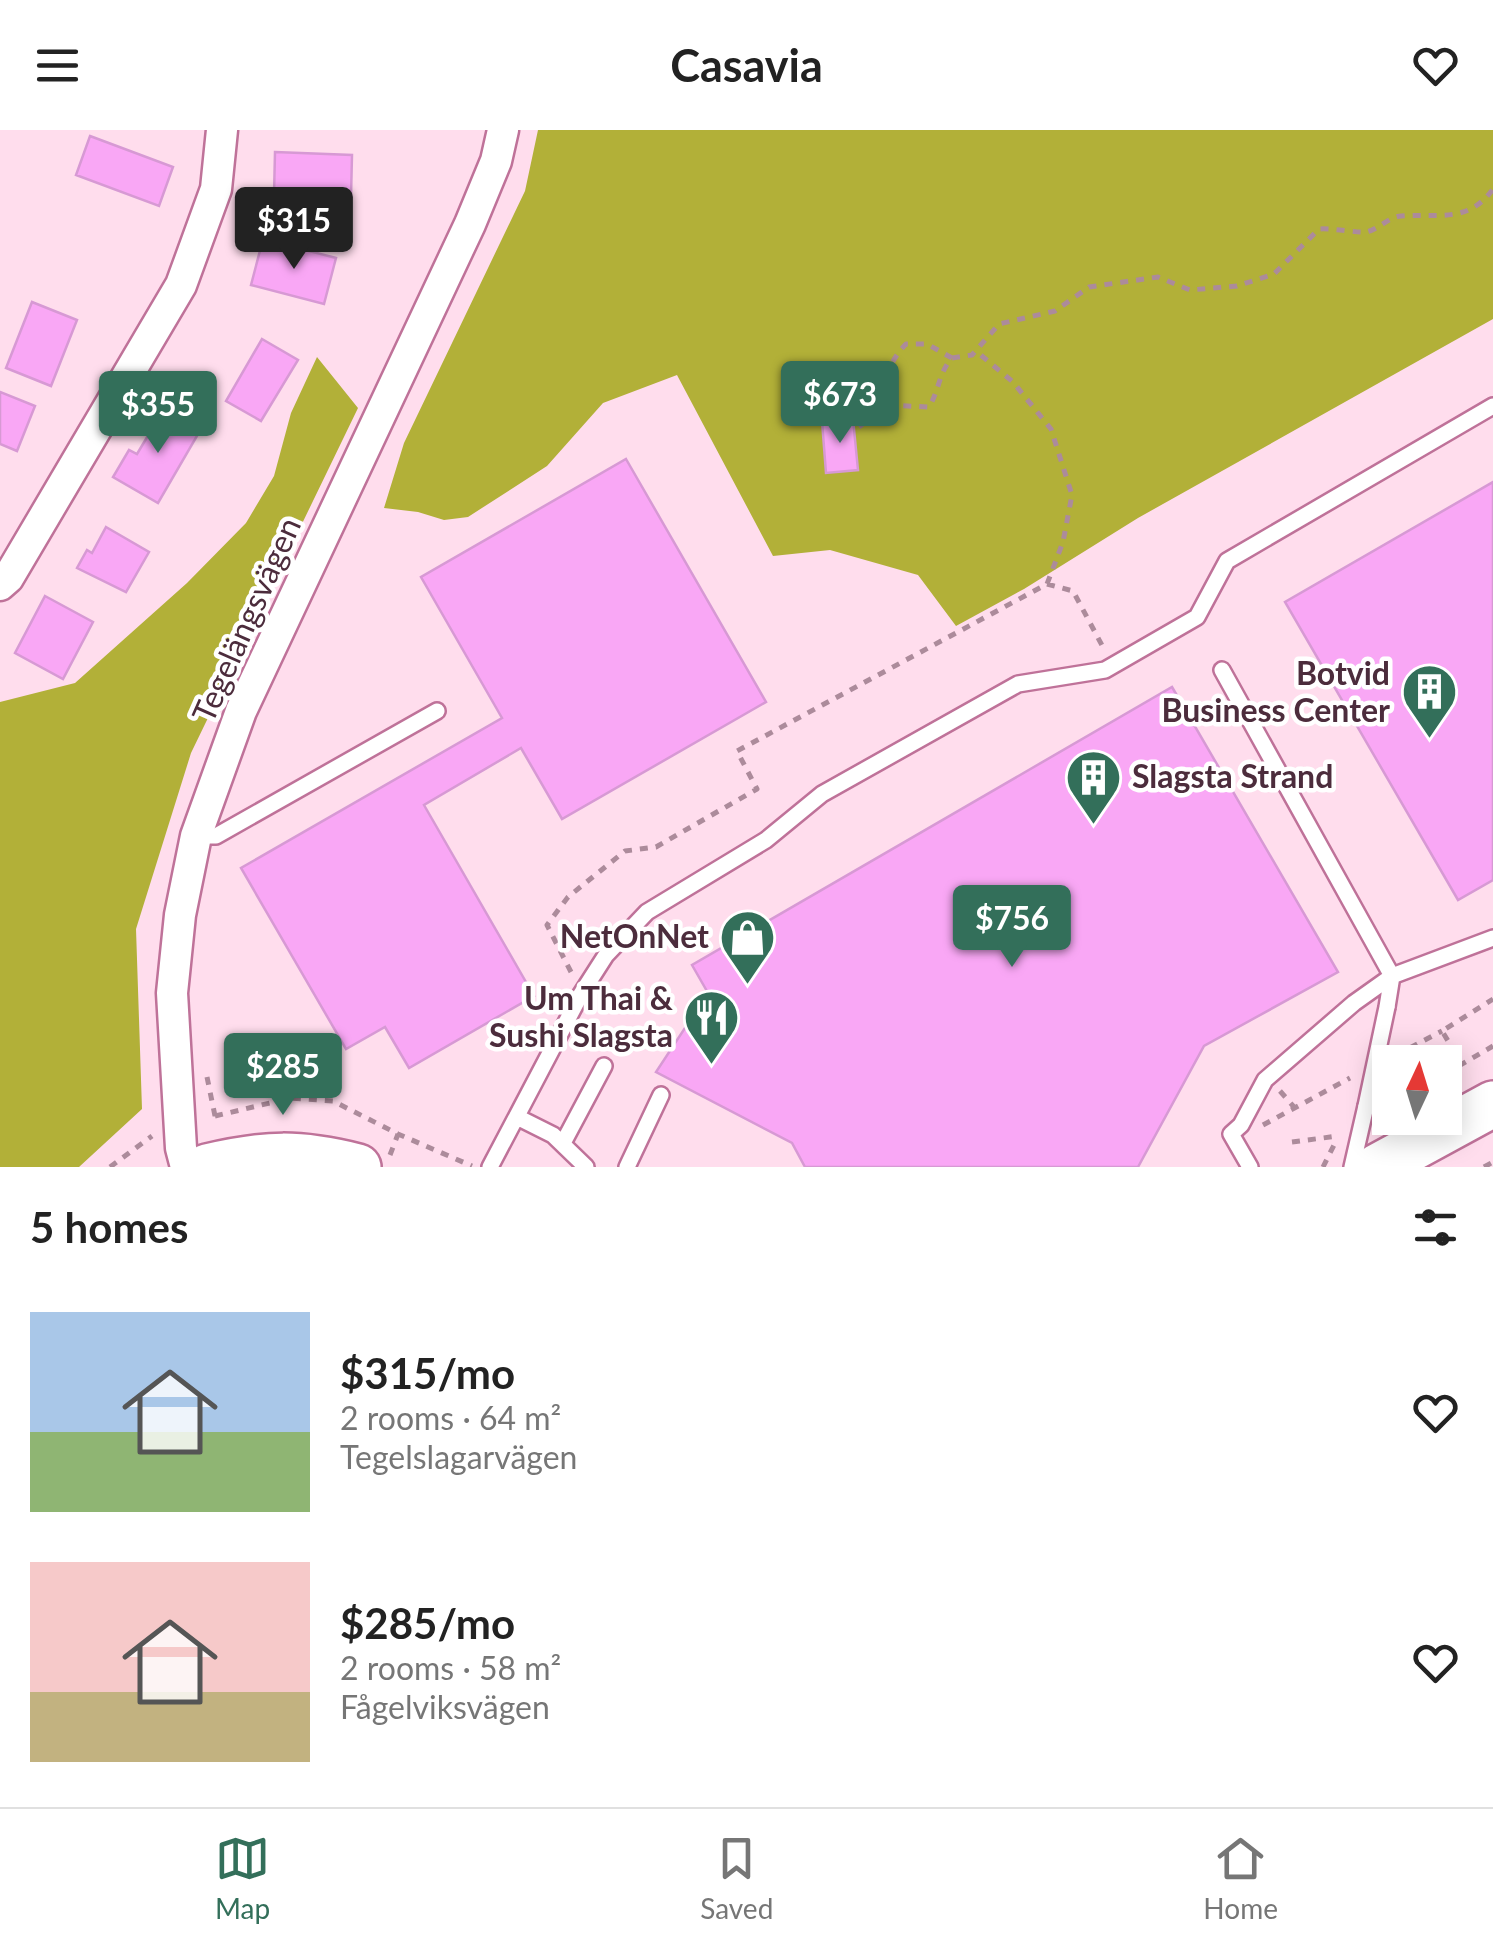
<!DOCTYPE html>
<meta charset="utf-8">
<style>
body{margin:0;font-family:Lato,sans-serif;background:#f2f2f2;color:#222;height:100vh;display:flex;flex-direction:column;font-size:38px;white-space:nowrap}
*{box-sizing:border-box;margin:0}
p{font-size:32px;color:#767676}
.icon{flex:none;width:55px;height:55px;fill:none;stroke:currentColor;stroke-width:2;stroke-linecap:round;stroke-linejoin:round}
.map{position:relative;height:1037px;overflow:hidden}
.panel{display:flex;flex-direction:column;background:#fff;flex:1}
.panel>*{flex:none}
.needle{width:65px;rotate:4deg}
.tools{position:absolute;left:1372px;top:915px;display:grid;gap:20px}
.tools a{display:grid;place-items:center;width:90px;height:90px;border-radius:0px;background:#fff;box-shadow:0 5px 25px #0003;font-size:50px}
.price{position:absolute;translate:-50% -85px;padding:0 22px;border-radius:10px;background:#336f5a;color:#fff;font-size:32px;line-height:65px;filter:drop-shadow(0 2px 5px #0008)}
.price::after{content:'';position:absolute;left:50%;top:60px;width:30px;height:22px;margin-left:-15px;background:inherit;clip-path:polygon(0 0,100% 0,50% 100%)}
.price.on{background:#222;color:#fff}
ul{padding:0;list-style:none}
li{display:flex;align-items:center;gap:30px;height:250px;padding:0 30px}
li span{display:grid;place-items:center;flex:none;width:280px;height:200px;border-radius:0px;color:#555}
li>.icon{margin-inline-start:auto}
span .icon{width:120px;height:120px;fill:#fffc;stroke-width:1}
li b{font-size:42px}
h2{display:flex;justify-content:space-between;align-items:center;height:120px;padding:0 30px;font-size:42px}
header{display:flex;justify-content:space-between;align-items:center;height:130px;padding:0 30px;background:#fff;font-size:45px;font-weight:700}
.tab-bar{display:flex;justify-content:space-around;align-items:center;height:140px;border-top:2px solid #e0e0e0;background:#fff;font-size:28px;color:#767676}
.tab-bar a{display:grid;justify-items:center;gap:5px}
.tab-bar .on{color:#336f5a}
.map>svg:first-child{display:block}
</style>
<header><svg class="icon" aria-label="menu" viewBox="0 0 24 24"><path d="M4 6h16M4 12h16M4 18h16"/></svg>Casavia<svg class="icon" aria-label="heart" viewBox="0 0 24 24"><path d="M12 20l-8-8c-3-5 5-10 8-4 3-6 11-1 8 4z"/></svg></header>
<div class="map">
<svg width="1493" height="1037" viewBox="0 0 1493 1037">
<rect width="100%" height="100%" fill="#ffdded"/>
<path fill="#b2b038" d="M538,0H1493V189L1138,388L1024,459L956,496L918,445L830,420L773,426L677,245L603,273L547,336L468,387L444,390L418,382L384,378L404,313L525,61Z
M317,227L358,278L191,623L136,799L142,979L79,1037H0V572L75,553L187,453L246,393L274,346L291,283Z"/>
<path fill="#f9a7f5" stroke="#d799d4" stroke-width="2.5" d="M90,6L173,37L159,76L76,45Z
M275,22L352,25L351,67L274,65Z
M263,109L336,128L324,174L251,155Z
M32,172L77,190L51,256L6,238Z
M262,209L298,230L261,291L226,271Z
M0,262L35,276L17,321L0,314Z
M164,279L201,299L158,373L113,347L129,320L137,324Z
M853,289L858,340L826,343L822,291Z
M626,329L766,572L562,689L521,618L424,675L534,866L409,938L385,897L346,919L241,738L502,588L421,447Z
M1493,352V750L1458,770L1285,472Z
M106,397L149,422L126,462L77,438L87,420L92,423Z
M45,466L93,492L63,549L15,523Z
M1172,557L1338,842L1204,916L1138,1037H805L792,1013L656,942L708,863L692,835Z"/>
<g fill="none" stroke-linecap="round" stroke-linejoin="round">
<defs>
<path id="service" d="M1222,540L1392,846L1354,873L1265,950L1241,995L1231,1004L1250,1037
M196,706H216L437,581
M1387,877L1392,846L1493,808
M517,987L553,1005L586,1037
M563,1013L604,936
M490,1037L581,864L606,825L647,782L766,710L822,664L1018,554L1105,540L1197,487L1227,431L1493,276
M627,1037L661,965
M1352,1037L1366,976"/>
<path id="minor" d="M0,455L8,448L181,155L216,59L222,0
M186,1037L181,1018L172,863L180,785L196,706L241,581L470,94L496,31L503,0"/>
<path id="secondary" d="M207,1037C267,1023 298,1022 358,1037
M1377,1037L1493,974"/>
</defs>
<use href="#service" stroke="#bf7299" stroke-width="20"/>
<use href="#minor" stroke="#bf7299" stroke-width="35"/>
<use href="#secondary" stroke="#bf7299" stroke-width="50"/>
<path stroke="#ac8b9b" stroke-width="5" stroke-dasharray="8 8" stroke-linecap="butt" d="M952,228L972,225L999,194L1055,181L1089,157L1158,147L1190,160L1237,156L1274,144L1319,99C1333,98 1358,103 1366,102C1378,100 1388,87 1401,86C1438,83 1468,94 1493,59
M859,297L887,275C884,249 888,233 906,214H927L952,228C939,242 939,261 929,277L887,275
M1047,454L1073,461L1104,519
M571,842L547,795L568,767L625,721L656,717L757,659L737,621L1047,454L1063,412L1072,365L1051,299L1013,252L976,221
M1456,924L1442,901L1493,869
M1396,925L1442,901
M1445,944L1493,916
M207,947L215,986
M1280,961L1294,977
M215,986L291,968L333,971L398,1004L472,1036
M1263,995L1350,948
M1292,1012L1338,1006
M390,1025L398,1004
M110,1037L152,1006
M1323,1037L1335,1013
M1484,1037L1493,1032"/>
<use href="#service" stroke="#fff" stroke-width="15"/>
<use href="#minor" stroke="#fff" stroke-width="30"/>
<use href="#secondary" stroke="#fff" stroke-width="45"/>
<defs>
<path id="service-bridge" d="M1366,976L1387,877"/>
</defs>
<use href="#service-bridge" stroke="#bf7299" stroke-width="20" stroke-linecap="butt"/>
<use href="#service-bridge" stroke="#fff" stroke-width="15"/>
</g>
<defs>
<symbol id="building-pin" viewBox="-11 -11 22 30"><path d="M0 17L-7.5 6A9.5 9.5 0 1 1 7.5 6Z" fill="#336f5a" stroke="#fff"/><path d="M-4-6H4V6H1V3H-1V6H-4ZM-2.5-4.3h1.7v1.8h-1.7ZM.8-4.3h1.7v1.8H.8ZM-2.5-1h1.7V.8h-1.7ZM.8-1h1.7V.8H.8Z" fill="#fff"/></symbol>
<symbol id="shop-pin" viewBox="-11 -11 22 30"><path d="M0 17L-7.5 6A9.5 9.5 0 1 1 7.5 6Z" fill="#336f5a" stroke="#fff"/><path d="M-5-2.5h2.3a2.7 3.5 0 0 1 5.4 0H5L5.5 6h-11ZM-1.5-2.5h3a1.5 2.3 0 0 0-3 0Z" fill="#fff"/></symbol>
<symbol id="restaurant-pin" viewBox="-11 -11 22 30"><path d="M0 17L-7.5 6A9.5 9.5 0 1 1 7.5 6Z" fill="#336f5a" stroke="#fff"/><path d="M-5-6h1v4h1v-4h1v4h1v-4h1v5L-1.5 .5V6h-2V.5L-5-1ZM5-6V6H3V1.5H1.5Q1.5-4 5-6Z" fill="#fff"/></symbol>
</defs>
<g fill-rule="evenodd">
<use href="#building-pin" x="1398" y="530" width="63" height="86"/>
<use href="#building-pin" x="1062" y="616" width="63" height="86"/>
<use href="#shop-pin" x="716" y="776" width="63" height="86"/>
<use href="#restaurant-pin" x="680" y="856" width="63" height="86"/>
</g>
<g text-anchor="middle" stroke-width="9" stroke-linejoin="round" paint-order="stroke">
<g font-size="32" fill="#4c2c3c" stroke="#fff">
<text transform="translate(247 490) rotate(-66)" y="11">Tegelängsvägen</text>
</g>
<g font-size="32" font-weight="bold" fill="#4c2c3c" stroke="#fff" text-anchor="end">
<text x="1390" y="555">Botvid<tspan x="1390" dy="37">Business Center</tspan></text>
<text x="1132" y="658" text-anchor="start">Slagsta Strand</text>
<text x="709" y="818">NetOnNet</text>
<text x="673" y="880">Um Thai &amp;<tspan x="673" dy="37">Sushi Slagsta</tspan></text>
</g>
</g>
</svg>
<div class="tools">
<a><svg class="needle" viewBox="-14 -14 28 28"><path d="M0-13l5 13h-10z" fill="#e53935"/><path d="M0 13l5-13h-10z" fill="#767676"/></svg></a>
</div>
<b class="price on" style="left:294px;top:142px">$315</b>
<b class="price" style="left:840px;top:316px">$673</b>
<b class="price" style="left:158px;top:326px">$355</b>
<b class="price" style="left:1012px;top:840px">$756</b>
<b class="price" style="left:283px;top:988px">$285</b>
</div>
<section class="panel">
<h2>5 homes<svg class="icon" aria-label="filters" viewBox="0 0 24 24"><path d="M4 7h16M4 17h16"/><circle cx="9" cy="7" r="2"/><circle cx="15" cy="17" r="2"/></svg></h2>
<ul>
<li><span style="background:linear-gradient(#a9c7e8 60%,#8fb573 0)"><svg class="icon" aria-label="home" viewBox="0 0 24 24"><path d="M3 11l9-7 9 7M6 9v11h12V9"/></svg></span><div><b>$315/mo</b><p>2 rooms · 64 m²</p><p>Tegelslagarvägen</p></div><svg class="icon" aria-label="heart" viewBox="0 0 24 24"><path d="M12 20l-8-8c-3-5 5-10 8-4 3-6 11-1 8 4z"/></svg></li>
<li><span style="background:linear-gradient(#f6c9c9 65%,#c2b280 0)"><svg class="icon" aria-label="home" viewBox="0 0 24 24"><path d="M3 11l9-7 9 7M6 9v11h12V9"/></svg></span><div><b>$285/mo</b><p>2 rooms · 58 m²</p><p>Fågelviksvägen</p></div><svg class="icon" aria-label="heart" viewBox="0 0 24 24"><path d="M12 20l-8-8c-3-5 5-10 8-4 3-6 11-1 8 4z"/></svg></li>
</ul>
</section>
<nav class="tab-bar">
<a class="on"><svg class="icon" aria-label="map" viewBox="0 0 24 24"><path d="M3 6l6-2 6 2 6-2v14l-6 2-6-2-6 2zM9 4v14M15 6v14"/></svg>Map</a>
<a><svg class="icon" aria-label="saved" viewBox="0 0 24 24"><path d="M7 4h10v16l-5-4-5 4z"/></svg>Saved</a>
<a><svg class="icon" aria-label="home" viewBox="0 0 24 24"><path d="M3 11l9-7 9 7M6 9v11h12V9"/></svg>Home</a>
</nav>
